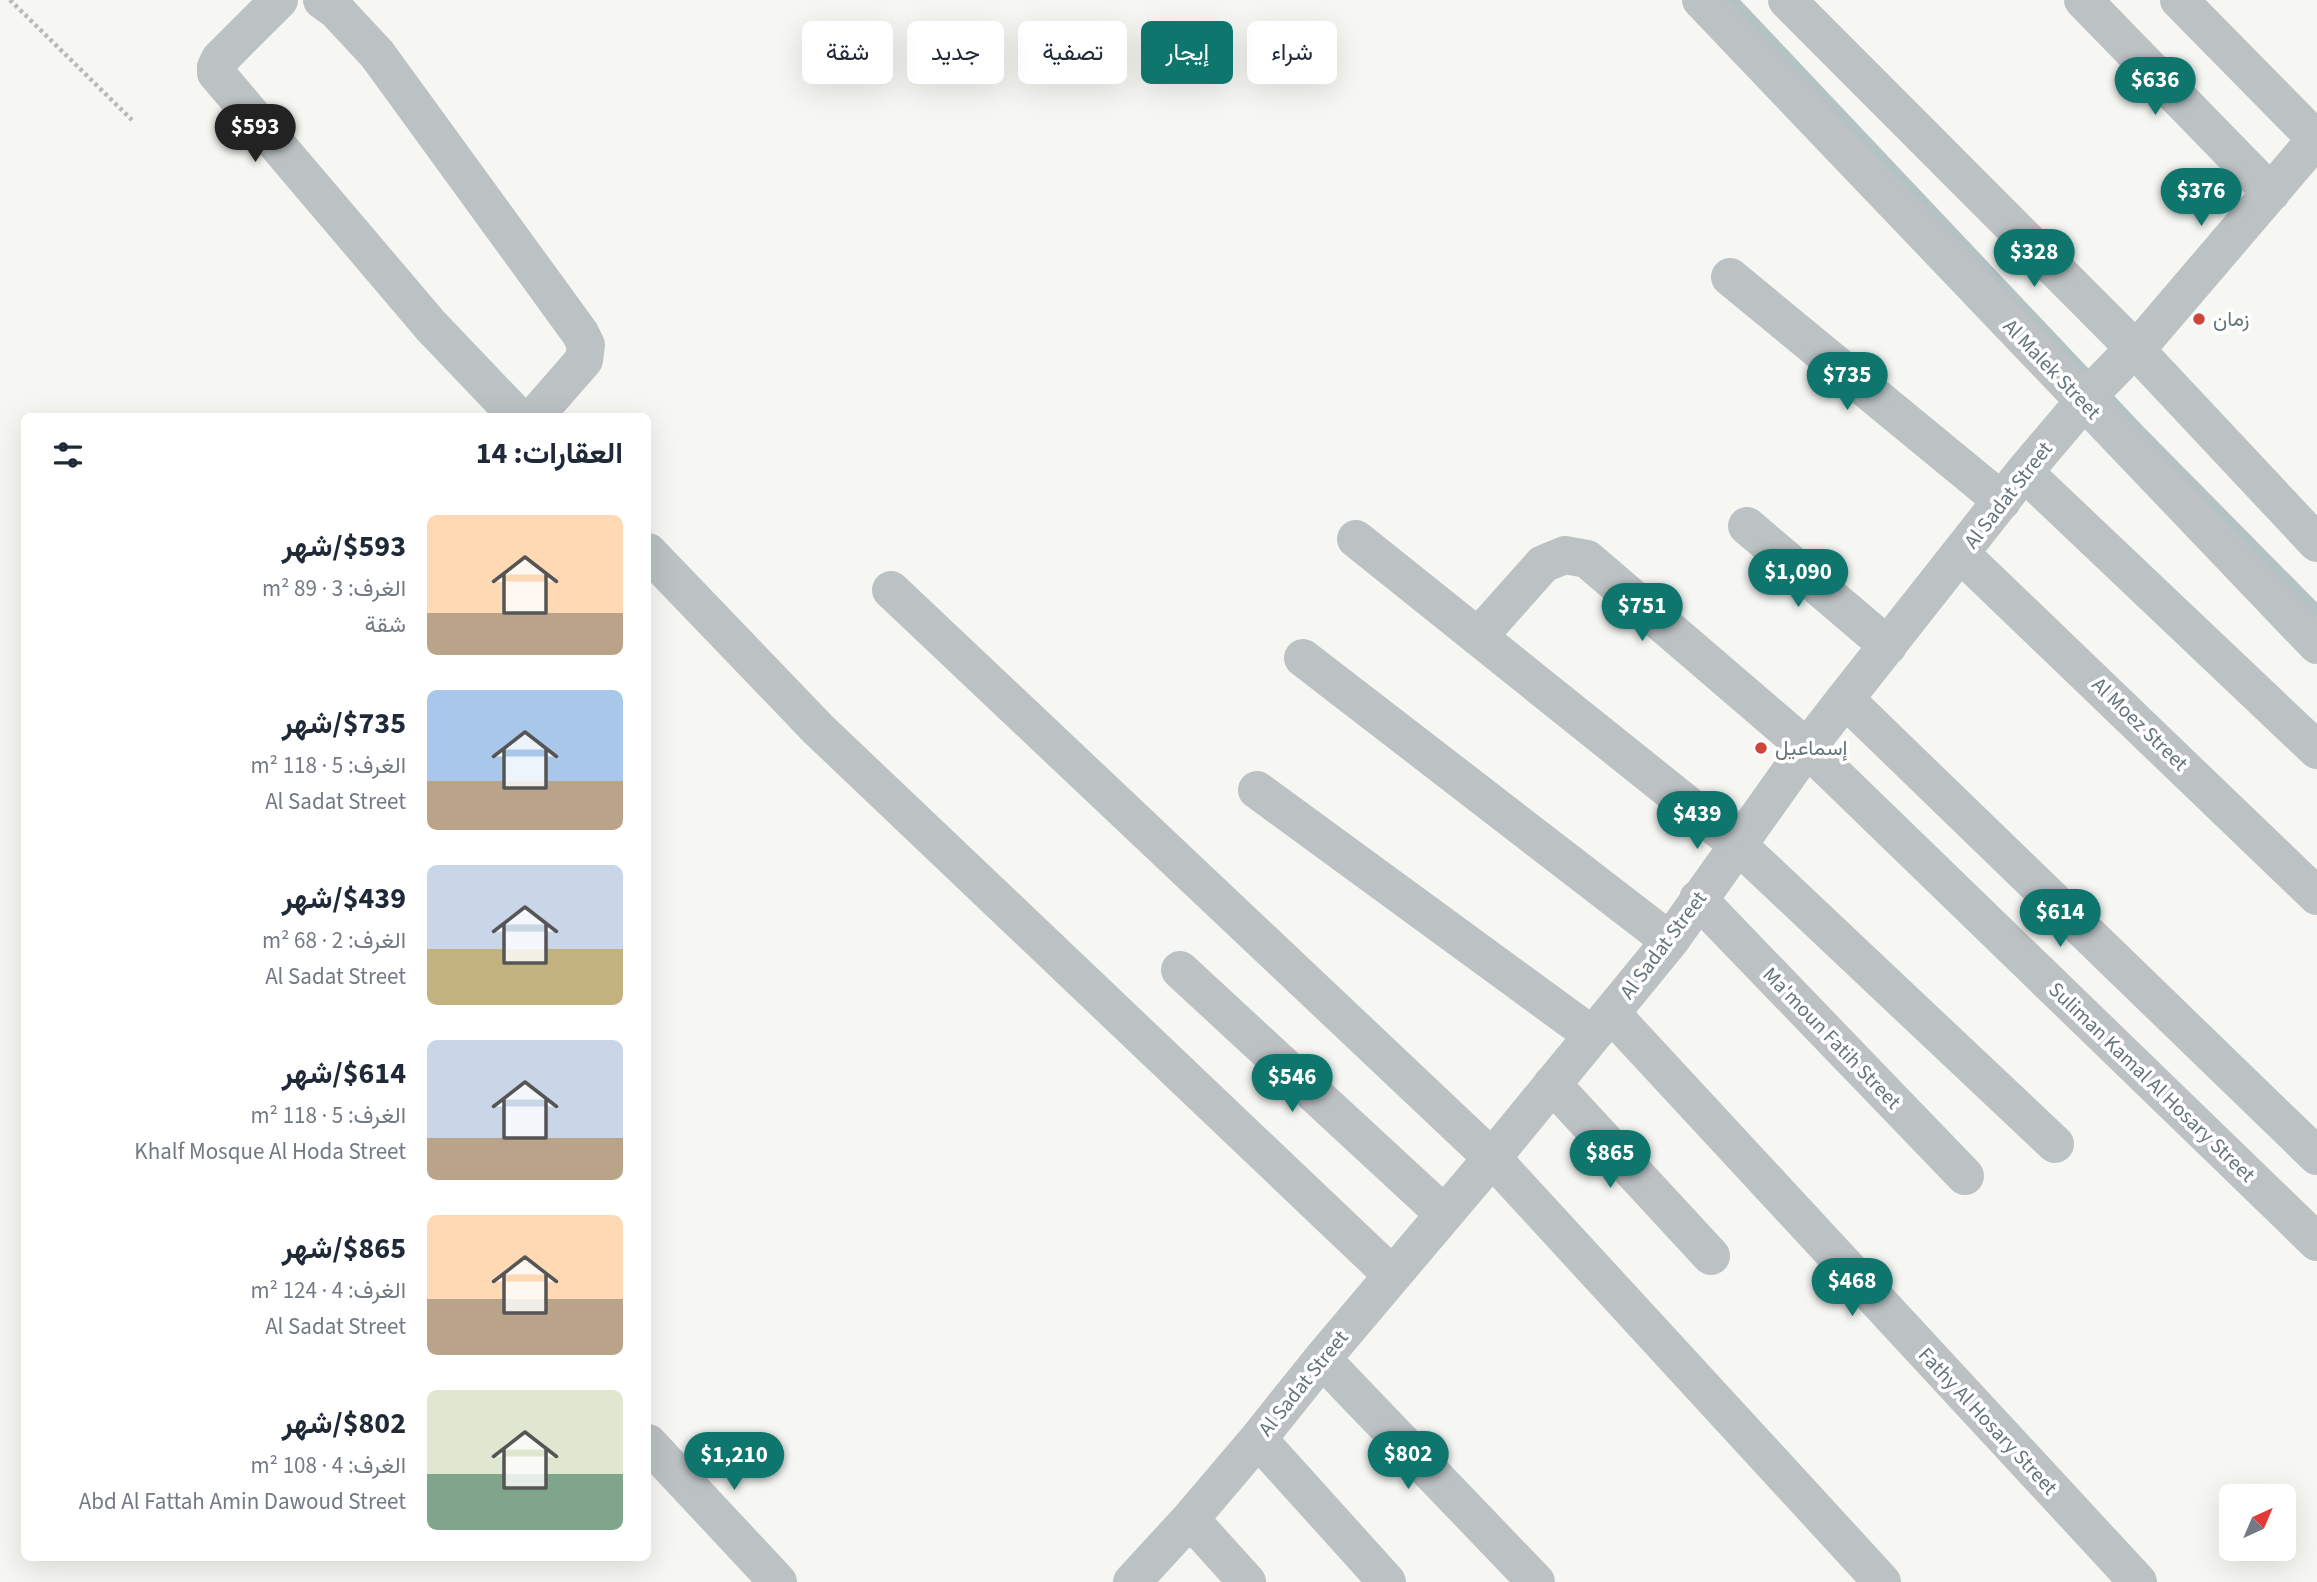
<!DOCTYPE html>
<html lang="ar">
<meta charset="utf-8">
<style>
body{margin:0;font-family:"Source Sans 3",Vazirmatn,sans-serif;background:#f6f6f7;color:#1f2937;direction:rtl;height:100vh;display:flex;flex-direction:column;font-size:26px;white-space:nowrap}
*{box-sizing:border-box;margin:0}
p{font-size:23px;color:#747a83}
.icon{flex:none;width:38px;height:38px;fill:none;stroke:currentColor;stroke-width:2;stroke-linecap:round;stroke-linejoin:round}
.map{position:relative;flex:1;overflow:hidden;direction:ltr}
.details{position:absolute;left:21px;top:413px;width:630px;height:1148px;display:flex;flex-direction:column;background:#fff;border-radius:10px;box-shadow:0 7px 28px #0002;direction:rtl}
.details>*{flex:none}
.banner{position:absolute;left:672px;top:21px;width:665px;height:63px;direction:rtl;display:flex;gap:14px}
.needle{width:46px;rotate:44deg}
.fabs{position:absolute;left:2219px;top:1484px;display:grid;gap:14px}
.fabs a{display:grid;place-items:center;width:77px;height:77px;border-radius:10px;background:#fff;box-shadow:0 7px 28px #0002;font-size:35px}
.price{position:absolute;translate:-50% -60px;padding:0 16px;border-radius:24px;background:#0f766e;color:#fff;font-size:23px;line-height:46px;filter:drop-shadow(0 2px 4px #0008)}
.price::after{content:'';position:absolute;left:50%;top:42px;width:21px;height:16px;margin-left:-10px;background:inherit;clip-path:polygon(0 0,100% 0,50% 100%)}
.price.selected{background:#222;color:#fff}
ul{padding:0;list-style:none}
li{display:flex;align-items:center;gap:21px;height:175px;padding:0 28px}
li span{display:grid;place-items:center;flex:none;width:196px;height:140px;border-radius:10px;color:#555}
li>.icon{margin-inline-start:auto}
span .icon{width:84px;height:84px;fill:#fffc;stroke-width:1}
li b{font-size:30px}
h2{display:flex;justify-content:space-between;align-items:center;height:84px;padding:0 28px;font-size:30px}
.pill{padding:0 24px;border-radius:10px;background:#fff;box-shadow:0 7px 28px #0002;font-size:24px;line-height:63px}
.pill.selected{background:#0f766e;color:#fff}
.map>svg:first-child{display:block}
</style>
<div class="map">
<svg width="2317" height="1582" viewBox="0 0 2317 1582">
<rect width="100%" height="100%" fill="#f6f6f3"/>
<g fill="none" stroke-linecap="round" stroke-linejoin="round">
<path stroke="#b4c2c3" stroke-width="12" d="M1732,0L2143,435L2317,611"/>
<path stroke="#b6babc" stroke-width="4.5" stroke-dasharray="3.5 3.5" stroke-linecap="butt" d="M10,0L132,120"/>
<path stroke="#bcc1c3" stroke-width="38" d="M279,0L220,59L216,67V73L431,326L517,416
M322,0L336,10L377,54L580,333L586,345L584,360L535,416
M1701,0L2317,645
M1787,0L2136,350L2317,543
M2083,0L2271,193
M2179,0L2316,139
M1730,277L2002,501
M2024,472L2317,750
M1747,526L1888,646
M1356,539L1738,845L2055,1144
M648,552L818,729L1392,1275
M1961,554L2317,896
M891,590L1492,1158L1882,1582
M1478,637L1543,564L1565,555L1587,559L1807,748L2317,1242
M1303,658L1670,941
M1845,699L2317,1156
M1257,790L1592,1035
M1698,899L1965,1176
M1180,970L1444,1214
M1611,1013L2138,1582
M1552,1084L1711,1256
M1322,1359L1536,1582
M1258,1439L1387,1582
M648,1443L778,1582
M1190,1519L1247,1582
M1132,1582L1190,1519L1258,1439L1322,1359L1492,1158L1670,941L1807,748L1845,699L2024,472L2090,394L2124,359L2136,350L2317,138"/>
</g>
<g fill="#d0453a" stroke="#fff" stroke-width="2.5">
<circle cx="2199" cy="319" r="7"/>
<circle cx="1761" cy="748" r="7"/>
</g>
<g text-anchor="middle" stroke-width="7" stroke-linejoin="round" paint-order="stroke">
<g font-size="21" fill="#65757b" stroke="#fff" text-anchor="start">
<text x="2213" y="326">زمان</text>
<text x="1775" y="755">إسماعيل</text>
</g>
<g font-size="21" fill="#65757b" stroke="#fff">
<text transform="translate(2052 369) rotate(46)" y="7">Al Malek Street</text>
<text transform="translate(2008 495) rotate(-52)" y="7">Al Sadat Street</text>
<text transform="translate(2140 724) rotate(44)" y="7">Al Moez Street</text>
<text transform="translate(1663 945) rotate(-53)" y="7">Al Sadat Street</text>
<text transform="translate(1832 1038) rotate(46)" y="7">Ma'moun Fatih Street</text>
<text transform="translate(2152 1082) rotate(44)" y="7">Suliman Kamal Al Hosary Street</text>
<text transform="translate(1303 1383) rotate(-51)" y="7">Al Sadat Street</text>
<text transform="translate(1988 1421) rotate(47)" y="7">Fathy Al Hosary Street</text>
</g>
</g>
</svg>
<div class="fabs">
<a><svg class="needle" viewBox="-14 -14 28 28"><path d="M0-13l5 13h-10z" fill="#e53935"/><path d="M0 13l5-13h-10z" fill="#747a83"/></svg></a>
</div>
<b class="price" style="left:2155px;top:117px">$636</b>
<b class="price selected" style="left:255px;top:164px">$593</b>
<b class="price" style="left:2201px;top:228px">$376</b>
<b class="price" style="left:2034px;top:289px">$328</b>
<b class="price" style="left:1847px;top:412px">$735</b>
<b class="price" style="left:1798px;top:609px">$1,090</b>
<b class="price" style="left:1642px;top:643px">$751</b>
<b class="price" style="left:1697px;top:851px">$439</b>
<b class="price" style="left:2060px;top:949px">$614</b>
<b class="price" style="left:1292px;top:1114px">$546</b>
<b class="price" style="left:1610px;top:1190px">$865</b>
<b class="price" style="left:1852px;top:1318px">$468</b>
<b class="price" style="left:1408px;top:1491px">$802</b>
<b class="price" style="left:734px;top:1492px">$1,210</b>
<div class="banner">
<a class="pill">شراء</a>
<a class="pill selected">إيجار</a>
<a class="pill">تصفية</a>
<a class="pill">جديد</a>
<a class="pill">شقة</a>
</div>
<section class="details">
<h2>العقارات: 14<svg class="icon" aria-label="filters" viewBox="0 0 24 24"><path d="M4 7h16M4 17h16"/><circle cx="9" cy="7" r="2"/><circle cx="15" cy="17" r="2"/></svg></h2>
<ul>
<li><span style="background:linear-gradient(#ffd9b3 70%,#b9a48a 0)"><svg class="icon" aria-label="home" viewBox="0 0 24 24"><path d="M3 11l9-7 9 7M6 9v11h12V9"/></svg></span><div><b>$593/شهر</b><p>الغرف: 3 · 89 m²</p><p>شقة</p></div></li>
<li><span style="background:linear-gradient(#a9c7e8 65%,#b9a48a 0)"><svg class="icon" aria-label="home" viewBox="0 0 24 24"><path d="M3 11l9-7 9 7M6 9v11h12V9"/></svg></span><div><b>$735/شهر</b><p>الغرف: 5 · 118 m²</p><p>Al Sadat Street</p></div></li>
<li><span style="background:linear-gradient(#c9d6e8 60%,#c2b280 0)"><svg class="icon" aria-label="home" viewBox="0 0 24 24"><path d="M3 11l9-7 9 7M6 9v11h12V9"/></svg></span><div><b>$439/شهر</b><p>الغرف: 2 · 68 m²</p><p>Al Sadat Street</p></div></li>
<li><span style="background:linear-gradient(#c9d6e8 70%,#b9a48a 0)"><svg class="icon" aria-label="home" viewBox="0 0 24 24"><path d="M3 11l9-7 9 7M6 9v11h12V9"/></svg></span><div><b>$614/شهر</b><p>الغرف: 5 · 118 m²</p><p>Khalf Mosque Al Hoda Street</p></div></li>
<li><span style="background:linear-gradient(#ffd9b3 60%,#b9a48a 0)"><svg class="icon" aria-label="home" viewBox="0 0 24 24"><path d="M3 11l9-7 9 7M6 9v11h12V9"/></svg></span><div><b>$865/شهر</b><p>الغرف: 4 · 124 m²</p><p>Al Sadat Street</p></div></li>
<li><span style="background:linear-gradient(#dfe7d0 60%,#7fa58c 0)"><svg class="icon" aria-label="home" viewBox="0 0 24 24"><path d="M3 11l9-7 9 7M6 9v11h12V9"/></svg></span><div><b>$802/شهر</b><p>الغرف: 4 · 108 m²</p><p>Abd Al Fattah Amin Dawoud Street</p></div></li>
</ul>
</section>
</div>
